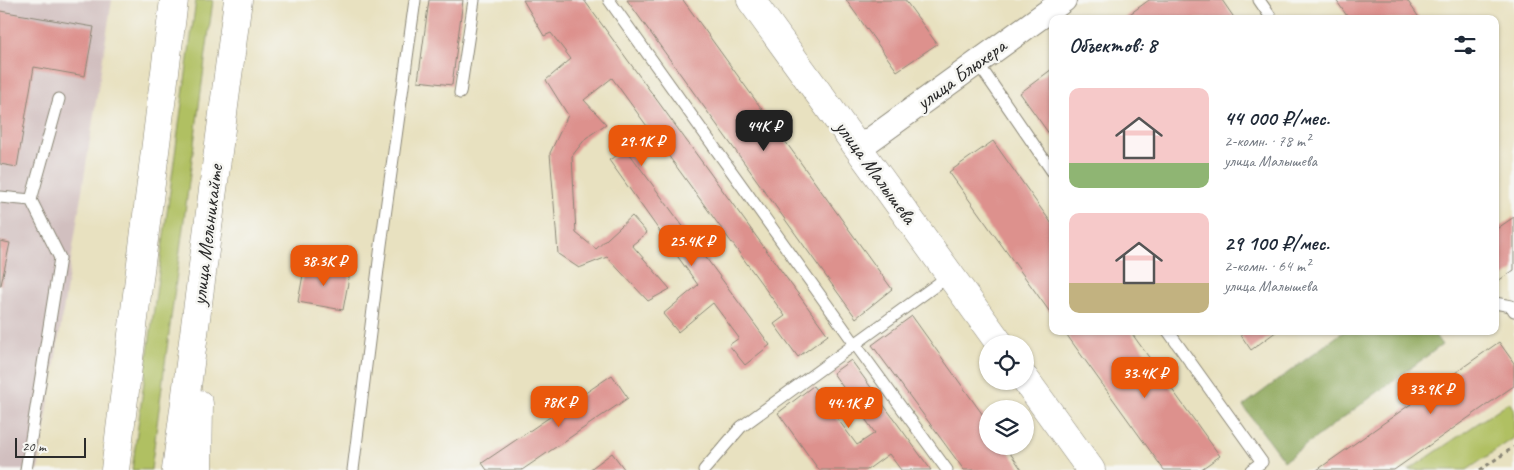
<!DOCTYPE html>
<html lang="ru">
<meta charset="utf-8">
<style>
body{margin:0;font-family:Caveat,sans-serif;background:#f2f2f3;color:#1f2937;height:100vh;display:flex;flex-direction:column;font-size:19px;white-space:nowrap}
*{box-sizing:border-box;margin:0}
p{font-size:16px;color:#747a83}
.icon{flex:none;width:28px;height:28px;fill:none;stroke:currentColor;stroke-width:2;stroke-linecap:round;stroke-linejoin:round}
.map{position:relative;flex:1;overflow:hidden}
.drawer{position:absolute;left:1049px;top:15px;width:450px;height:320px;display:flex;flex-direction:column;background:#fff;border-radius:10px;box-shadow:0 1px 4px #0004}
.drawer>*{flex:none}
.buttons{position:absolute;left:979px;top:335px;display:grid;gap:10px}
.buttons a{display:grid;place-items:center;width:55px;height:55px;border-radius:50%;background:#fff;box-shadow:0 1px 4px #0004;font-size:25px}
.scale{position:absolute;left:15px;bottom:12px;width:71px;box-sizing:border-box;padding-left:5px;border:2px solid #2b2b2b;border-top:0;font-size:14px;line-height:18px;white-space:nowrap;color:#2b2b2b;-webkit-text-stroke:4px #f6f6f2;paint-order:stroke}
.price{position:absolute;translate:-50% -42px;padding:0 11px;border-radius:10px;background:#ea580c;color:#fff;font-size:16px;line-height:32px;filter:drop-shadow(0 1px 2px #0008)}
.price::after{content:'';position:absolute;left:50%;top:30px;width:15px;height:11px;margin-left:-8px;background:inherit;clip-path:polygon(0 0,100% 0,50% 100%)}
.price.selected{background:#222;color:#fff}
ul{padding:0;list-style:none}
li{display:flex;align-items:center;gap:15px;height:125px;padding:0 20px}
li span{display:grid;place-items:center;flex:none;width:140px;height:100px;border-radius:10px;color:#555}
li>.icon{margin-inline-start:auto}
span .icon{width:60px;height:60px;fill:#fffc;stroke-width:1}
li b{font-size:21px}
h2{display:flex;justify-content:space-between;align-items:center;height:60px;padding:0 20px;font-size:21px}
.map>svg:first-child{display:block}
</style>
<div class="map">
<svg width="1514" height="470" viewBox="0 0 1514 470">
<rect width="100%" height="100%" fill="#f6f6f2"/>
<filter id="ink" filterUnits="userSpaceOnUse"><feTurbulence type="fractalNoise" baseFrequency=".02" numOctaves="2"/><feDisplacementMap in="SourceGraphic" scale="10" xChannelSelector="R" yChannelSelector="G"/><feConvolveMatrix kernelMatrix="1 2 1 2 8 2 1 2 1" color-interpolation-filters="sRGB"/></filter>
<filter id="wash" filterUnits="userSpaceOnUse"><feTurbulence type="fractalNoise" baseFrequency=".0096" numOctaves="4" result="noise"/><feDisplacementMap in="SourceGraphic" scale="20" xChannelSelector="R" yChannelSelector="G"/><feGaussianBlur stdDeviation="1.12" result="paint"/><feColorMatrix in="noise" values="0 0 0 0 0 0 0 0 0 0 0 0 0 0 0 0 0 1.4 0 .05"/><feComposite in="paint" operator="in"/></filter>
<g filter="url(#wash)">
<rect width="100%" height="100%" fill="#e8e1c0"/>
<path fill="#d1bfbf" d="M0,0H112L38,470H0Z"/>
<path fill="#b0c062" stroke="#6e7646" d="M196,0H213L151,470H132Z
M1509,402L1514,410V438L1467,470H1409Z"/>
<path fill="#8ca658" stroke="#5c6842" d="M1344,331H1432L1442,345L1284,461L1243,406Z"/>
<g id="blocks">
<path fill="#dd918d" d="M429,0H463L452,85L418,81Z
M523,0H584L828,335L798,357L774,324L785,316L612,78L584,100L606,124L586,138L572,156L576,233L596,249L632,216L647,233L632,245L670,289L648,301L607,257L579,268L558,254L550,153L568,115L546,80L571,59L551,33L544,36Z
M627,0H683L892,289L856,318Z
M846,0H905L937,44L897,71Z
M1149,0H1222L1235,19H1123Z
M1336,0H1407L1420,19H1349Z
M0,11L94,27L85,76L34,67L17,167L0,164Z
M1052,69V138L1020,93Z
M993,141L1052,224V315L949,172Z
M627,150L770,345L745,365L729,345L739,338L713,303L678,332L663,314L698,285L609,160Z
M1514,217V270L1495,283V230Z
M0,241L10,243L1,285H0Z
M305,264L350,272L343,310L298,302Z
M912,316L988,422V446H1005L1022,470H964L872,345Z
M1064,331H1130L1220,456L1200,470H1164Z
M1238,331H1277L1251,350Z
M1499,342L1514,363V386L1508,390L1394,470H1317Z
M851,360L931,470H901L889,454L867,470H819L778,413L813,386L857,445L875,433L833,373Z
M612,375L628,398L522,470H487L482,463Z
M612,453L625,470H589Z"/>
</g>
</g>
<g filter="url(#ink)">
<use href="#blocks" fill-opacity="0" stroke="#8a8676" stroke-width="1"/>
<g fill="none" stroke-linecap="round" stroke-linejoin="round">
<defs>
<path id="lane" d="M609,0L855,344L950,275
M1259,0L1272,19
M977,62L1052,171
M460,93L474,0
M0,197L31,200L59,99
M1495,303L1511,306L1514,311
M1168,331L1262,462L1251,470
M26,470L60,258L31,200
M353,470L381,245L415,0
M704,470L741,427L855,344L947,470"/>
<path id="street" d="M859,148L1064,0"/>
<path id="secondary" d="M751,0L1000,344
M1025,379L1091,470
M115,470L174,0
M176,470L238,0
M198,470L199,404"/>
</defs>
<use href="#lane" stroke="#8a8676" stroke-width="13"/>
<use href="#street" stroke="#8a8676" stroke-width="26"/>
<use href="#secondary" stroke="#8a8676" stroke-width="29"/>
<path stroke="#8a8676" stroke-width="3" stroke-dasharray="4 4" stroke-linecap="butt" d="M1480,470L1514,447"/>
<use href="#lane" stroke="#fff" stroke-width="11"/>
<use href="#street" stroke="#fff" stroke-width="24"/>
<use href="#secondary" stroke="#fff" stroke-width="28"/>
</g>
</g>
<g text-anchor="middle" stroke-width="5" stroke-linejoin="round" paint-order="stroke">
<g font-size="21" fill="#2b2b2b" stroke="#f6f6f2">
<text transform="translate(961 74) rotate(-36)" y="7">улица Блюхера</text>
<text transform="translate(876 172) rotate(54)" y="7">улица Малышева</text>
<text transform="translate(207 235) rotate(-83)" y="7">улица Мельникайте</text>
</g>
</g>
</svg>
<div class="buttons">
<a><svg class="icon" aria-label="locate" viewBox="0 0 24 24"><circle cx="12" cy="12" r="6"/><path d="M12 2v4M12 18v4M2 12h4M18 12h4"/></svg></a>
<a><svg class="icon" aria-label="layers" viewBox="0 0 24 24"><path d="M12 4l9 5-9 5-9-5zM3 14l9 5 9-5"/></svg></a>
</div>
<div class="scale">20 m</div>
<b class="price selected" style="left:764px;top:152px">44K ₽</b>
<b class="price" style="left:642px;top:167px">29.1K ₽</b>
<b class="price" style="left:692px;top:267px">25.4K ₽</b>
<b class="price" style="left:324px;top:287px">38.3K ₽</b>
<b class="price" style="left:1145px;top:399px">33.4K ₽</b>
<b class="price" style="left:1431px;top:415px">33.9K ₽</b>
<b class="price" style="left:559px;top:428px">78K ₽</b>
<b class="price" style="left:849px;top:429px">44.1K ₽</b>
<section class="drawer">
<h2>Объектов: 8<svg class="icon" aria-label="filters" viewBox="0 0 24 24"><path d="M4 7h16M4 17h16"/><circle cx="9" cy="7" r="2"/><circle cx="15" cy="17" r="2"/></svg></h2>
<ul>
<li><span style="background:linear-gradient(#f6c9c9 75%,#8fb573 0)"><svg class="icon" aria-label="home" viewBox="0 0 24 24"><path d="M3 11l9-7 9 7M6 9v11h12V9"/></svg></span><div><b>44 000 ₽/мес.</b><p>2-комн. · 78 m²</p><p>улица Малышева</p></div></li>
<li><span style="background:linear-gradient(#f6c9c9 70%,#c2b280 0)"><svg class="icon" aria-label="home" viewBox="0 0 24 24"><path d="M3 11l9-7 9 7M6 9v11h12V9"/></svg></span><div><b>29 100 ₽/мес.</b><p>2-комн. · 64 m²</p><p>улица Малышева</p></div></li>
</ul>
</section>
</div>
